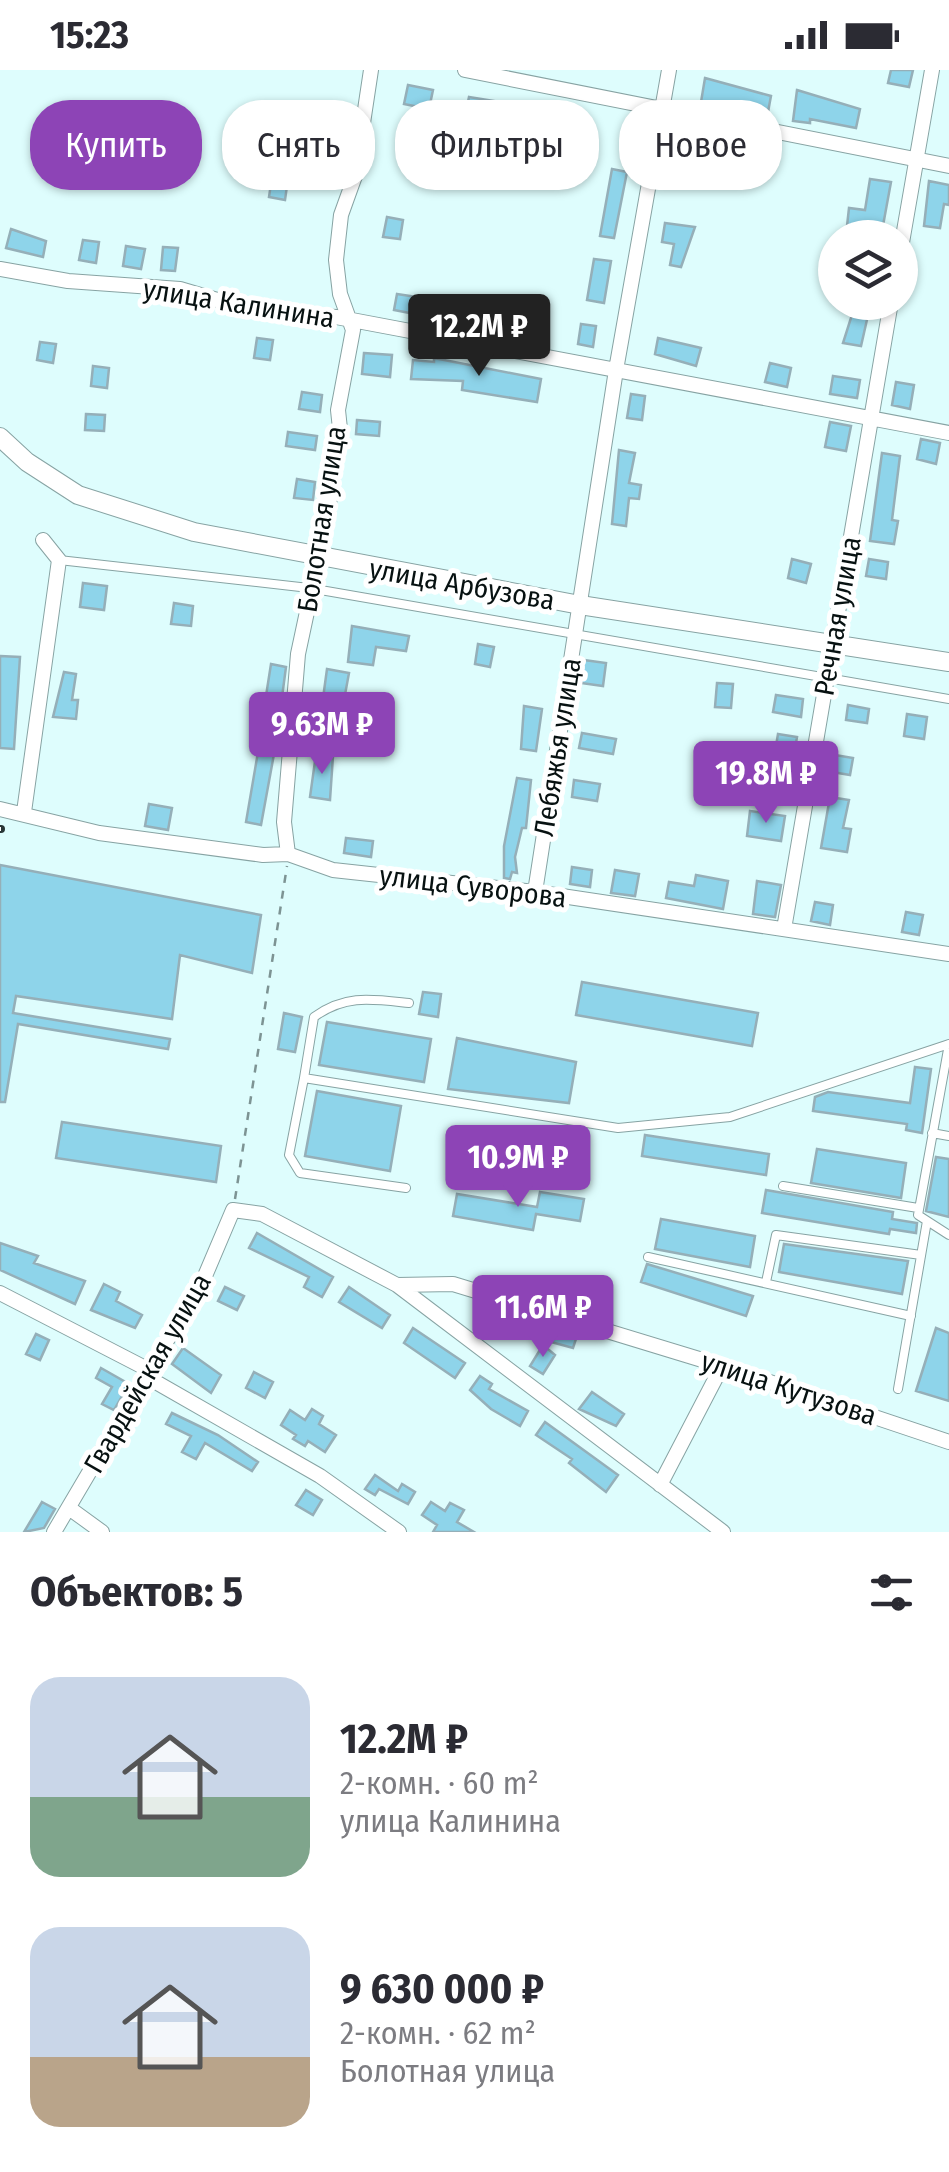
<!DOCTYPE html>
<html lang="ru">
<meta charset="utf-8">
<style>
body{margin:0;font-family:"Fira Sans Condensed",sans-serif;background:#f7f7f7;color:#2b2b33;height:100vh;display:flex;flex-direction:column;font-size:38px;white-space:nowrap}
*{box-sizing:border-box;margin:0}
p{font-size:32px;color:#7c7c81}
.icon{flex:none;width:55px;height:55px;fill:none;stroke:currentColor;stroke-width:2;stroke-linecap:round;stroke-linejoin:round}
.map{position:relative;height:1462px;overflow:hidden}
.sheet{display:flex;flex-direction:column;background:#fff;flex:1}
.sheet>*{flex:none}
.banner{position:absolute;left:30px;top:30px;width:890px;height:90px;display:flex;gap:20px}
.buttons{position:absolute;left:818px;top:150px;display:grid;gap:20px}
.buttons a{display:grid;place-items:center;width:100px;height:100px;border-radius:50%;background:#fff;box-shadow:0 2px 8px #0004;font-size:50px}
.price{position:absolute;translate:-50% -85px;padding:0 22px;border-radius:10px;background:#8d44b6;color:#fff;font-size:32px;line-height:65px;filter:drop-shadow(0 2px 5px #0008)}
.price::after{content:'';position:absolute;left:50%;top:60px;width:30px;height:22px;margin-left:-15px;background:inherit;clip-path:polygon(0 0,100% 0,50% 100%)}
.price.active{background:#222;color:#fff}
ul{padding:0;list-style:none}
li{display:flex;align-items:center;gap:30px;height:250px;padding:0 30px}
li span{display:grid;place-items:center;flex:none;width:280px;height:200px;border-radius:30px;color:#555}
li>.icon{margin-inline-start:auto}
span .icon{width:120px;height:120px;fill:#fffc;stroke-width:1}
li b{font-size:42px}
h2{display:flex;justify-content:space-between;align-items:center;height:120px;padding:0 30px;font-size:42px}
.tag{padding:0 35px;border-radius:40px;background:#fff;box-shadow:0 2px 8px #0004;font-size:35px;line-height:90px}
.tag.active{background:#8d44b6;color:#fff}
.status{display:flex;justify-content:space-between;align-items:center;height:70px;padding:0 50px;background:#fff;direction:ltr}
.status svg{height:28px;fill:currentColor}
.map>svg:first-child{display:block}
</style>
<div class="status"><b>15:23</b><svg viewBox="0 0 49 12"><path d="M0 12V9h3v3zM5 12V6h3v6zM10 12V3h3v9zM15 12V0h3v12zM26 1h20v11H26zM47 4h2v5h-2z"/></svg></div>
<div class="map">
<svg width="949" height="1462" viewBox="0 0 949 1462">
<rect width="100%" height="100%" fill="#defdfd"/>
<path fill="#8ed4ea" stroke="#95afb8" stroke-width="2.5" d="M891,0H913L909,17L888,13Z
M705,8L771,26L768,42L701,32Z
M408,15L433,20L429,39L404,34Z
M797,20L860,39L856,58L810,49V53L793,51Z
M469,27L500,32L498,39L578,50L575,65L533,57L530,71L506,66L509,54L465,46Z
M612,99L627,102L614,168L600,166Z
M272,107L288,109L285,130L269,127Z
M870,109L891,112L882,161L847,156L849,138L865,140Z
M929,111L949,115V135L944,134L940,158L924,156Z
M387,147L403,150L400,169L383,167Z
M665,153L695,157L681,197L670,195L674,174L662,172Z
M11,159L46,171L43,187L6,178Z
M83,170L99,172L96,193L79,190Z
M126,176L145,179L141,199L123,196Z
M163,177L178,178L175,201L161,200Z
M594,189L611,191L604,233L587,230Z
M397,224L450,232L446,250L394,240Z
M856,232H871L861,276L843,273Z
M480,233L498,236L494,260L476,257Z
M528,243L548,246L545,270L525,268Z
M581,254L596,256L593,277L578,274Z
M257,268L273,270L270,290L254,288Z
M658,268L701,278L696,296L655,284Z
M40,272L56,274L53,293L37,290Z
M364,283L392,285L390,307L362,304Z
M434,288L541,309L537,332L462,320L463,311L411,309L413,290L434,292Z
M770,293L791,298L787,317L765,312Z
M93,296L109,298L107,318L91,316Z
M833,306L860,310L857,328L830,324Z
M896,312L914,315L910,339L892,335Z
M302,322L322,325L320,342L299,339Z
M631,324L645,326L642,350L627,348Z
M86,344L105,345L104,361L85,360Z
M357,350L380,352L379,366L356,364Z
M830,352L851,356L846,381L825,377Z
M288,362L317,366L315,380L286,376Z
M921,369L940,373L936,394L917,389Z
M619,380L635,383L629,413L641,415L639,429L629,428L626,456L612,454Z
M882,383L900,386L892,450L898,451L894,474L870,471Z
M297,409L315,412L313,430L294,428Z
M792,489L811,494L806,513L788,508Z
M869,489L888,492L886,509L866,506Z
M83,513L107,516L104,540L80,537Z
M174,533L193,536L191,556L171,554Z
M352,556L409,566L406,581L376,577L373,595L348,592Z
M478,574L494,577L490,597L475,594Z
M0,586L20,587L14,679L0,678Z
M584,590L606,593L603,616L581,613Z
M271,594L286,597L277,665L252,661L254,644L263,645Z
M327,599L349,603L344,630L353,632L351,647L321,643Z
M64,602L76,604L72,630H78L76,649L53,647Z
M717,613L733,614L731,638L715,637Z
M776,625L803,629L801,647L773,642Z
M848,635L869,639L867,653L846,650Z
M524,636L542,639L536,681L521,679Z
M907,644L927,647L924,669L904,666Z
M582,663L616,669L613,684L579,678Z
M778,664L797,667L789,715L770,711Z
M258,682L274,684L261,755L246,752Z
M316,684L333,686L330,730L310,727Z
M835,685L853,688L850,705L832,702Z
M517,708L531,710L526,758H522L515,787L517,803L512,802L510,809L504,808V776Z
M574,710L600,714L597,731L572,727Z
M830,727L849,730L843,758L851,759L847,782L821,778Z
M149,734L172,738L168,760L145,756Z
M750,741L785,746L781,771L747,766Z
M346,768L373,771L371,787L344,783Z
M0,795L261,845L252,903L180,885L172,949L16,926L13,943L170,969L168,979L18,954L5,1032H0Z
M572,797L592,800L590,817L570,814Z
M615,800L639,804L635,826L611,823Z
M696,805L728,811L723,839L666,828L669,812L694,816Z
M757,811L781,815L775,847L753,844Z
M815,832L833,835L830,855L811,851Z
M906,842L923,845L919,865L902,862Z
M582,912L758,943L752,976L576,945Z
M423,922L441,924L438,947L419,944Z
M284,943L302,947L295,982L278,979Z
M327,952L431,969L424,1012L319,995Z
M457,968L576,992L569,1033L448,1019Z
M915,997L931,999L922,1063L906,1060L907,1054L813,1041L815,1027L828,1022L910,1033Z
M317,1021L401,1036L390,1101L305,1086Z
M62,1052L221,1076L216,1112L56,1088Z
M645,1065L769,1084L766,1105L642,1086Z
M817,1079L906,1093L901,1128L811,1113Z
M936,1087L949,1089V1147L926,1141Z
M766,1120L893,1142L892,1149L917,1153L916,1163L890,1159L889,1164L762,1143Z
M540,1122L584,1129L580,1151L536,1144L533,1160L453,1146L457,1124L537,1137Z
M661,1149L755,1166L750,1197L655,1179Z
M257,1163L333,1207L322,1227L304,1217L309,1207L249,1178Z
M0,1173L38,1186L34,1193L85,1211L75,1234L0,1200Z
M784,1174L908,1191L902,1224L779,1202Z
M647,1194L753,1226L746,1246L641,1212Z
M104,1214L120,1222L116,1231L142,1245L135,1258L91,1240Z
M225,1217L244,1226L237,1240L218,1231Z
M349,1217L390,1245L382,1258L339,1232Z
M541,1254L578,1263L573,1278L536,1268Z
M413,1258L465,1293L455,1308L404,1273Z
M936,1258L949,1263V1331L916,1321Z
M36,1264L49,1270L40,1290L26,1284Z
M543,1275L555,1285L543,1304L530,1296Z
M183,1278L221,1305L211,1323L172,1294Z
M101,1298L129,1314L114,1340L102,1334L112,1317L96,1308Z
M254,1302L273,1312L265,1328L246,1318Z
M480,1306L492,1314L489,1319L528,1341L520,1356L491,1339L470,1320Z
M592,1322L624,1344L616,1356L579,1339Z
M312,1339L323,1346L319,1354L336,1365L325,1382L308,1371L305,1376L293,1369L296,1365L281,1355L290,1340L305,1350Z
M172,1343L218,1365L258,1392L252,1401L205,1373L196,1389L182,1382L191,1366L166,1354Z
M545,1352L618,1405L606,1422L569,1393L572,1389L536,1365Z
M375,1405L398,1421L402,1414L415,1422L408,1434L379,1419L375,1425L365,1419Z
M306,1420L322,1430L313,1445L296,1435Z
M42,1432L55,1439L44,1458L24,1462Z
M431,1432L445,1441L450,1433L464,1440L457,1452L474,1462H433L437,1455L422,1445Z"/>
<g fill="none" stroke-linecap="round" stroke-linejoin="round">
<defs>
<path id="service" d="M59,490L309,518L949,629
M949,974L918,1145L949,1165
M304,1008L314,947C345,924 372,929 409,933
M932,1063L949,1066
M783,1116L918,1138
M406,1118L300,1103L289,1085L304,1008L618,1058L730,1047L949,974
M648,1187L911,1246
M766,1212L776,1165L921,1185
M898,1319L927,1151"/>
<path id="minor" d="M465,0L949,96
M900,184L932,0
M0,199L68,211L180,219L251,240L336,247L949,363
M0,739L99,763L263,785L288,784L333,800L535,822L949,884
M24,742L59,490L43,470
M288,784L284,752L298,584L327,448L340,359L338,340L353,260L340,224L336,190L341,145L355,106L371,0
M535,822L616,300L669,0
M784,859L891,232
M397,1215L453,1214L722,1296L949,1372
M0,1223L151,1301
M147,1307L320,1406L399,1462
M660,1415L722,1296
M69,1438L102,1462
M54,1462L205,1206L233,1140L262,1144L397,1215L723,1462"/>
<path id="tertiary" d="M0,367L27,392L78,425L194,462L580,535L949,592"/>
</defs>
<use href="#service" stroke="#87a3a3" stroke-width="10"/>
<use href="#minor" stroke="#87a3a3" stroke-width="16"/>
<use href="#tertiary" stroke="#87a3a3" stroke-width="20"/>
<path stroke="#7d9393" stroke-width="2.5" stroke-dasharray="8 8" stroke-linecap="butt" d="M235,1129L287,796"/>
<use href="#service" stroke="#fff" stroke-width="8"/>
<use href="#minor" stroke="#fff" stroke-width="14"/>
<use href="#tertiary" stroke="#fff" stroke-width="18"/>
<defs>
<path id="rail" d="M0,759H1"/>
</defs>
<use href="#rail" stroke="#293737" stroke-width="8"/>
<use href="#rail" stroke="#fff" stroke-width="4" stroke-dasharray="11" stroke-linecap="butt"/>
</g>
<g text-anchor="middle" stroke-width="10" stroke-linejoin="round" paint-order="stroke">
<g font-size="28" fill="#071111" stroke="#fff">
<text transform="translate(239 233) rotate(9)" y="10">улица Калинина</text>
<text transform="translate(321 449) rotate(-81)" y="10">Болотная улица</text>
<text transform="translate(462 514) rotate(10)" y="10">улица Арбузова</text>
<text transform="translate(837 546) rotate(-80)" y="10">Речная улица</text>
<text transform="translate(557 677) rotate(-81)" y="10">Лебяжья улица</text>
<text transform="translate(473 816) rotate(7)" y="10">улица Суворова</text>
<text transform="translate(147 1303) rotate(-60)" y="10">Гвардейская улица</text>
<text transform="translate(789 1318) rotate(18)" y="10">улица Кутузова</text>
</g>
</g>
</svg>
<div class="buttons">
<a><svg class="icon" aria-label="layers" viewBox="0 0 24 24"><path d="M12 4l9 5-9 5-9-5zM3 14l9 5 9-5"/></svg></a>
</div>
<b class="price active" style="left:479px;top:309px">12.2M ₽</b>
<b class="price" style="left:322px;top:707px">9.63M ₽</b>
<b class="price" style="left:766px;top:756px">19.8M ₽</b>
<b class="price" style="left:518px;top:1140px">10.9M ₽</b>
<b class="price" style="left:543px;top:1290px">11.6M ₽</b>
<div class="banner">
<a class="tag active">Купить</a>
<a class="tag">Снять</a>
<a class="tag">Фильтры</a>
<a class="tag">Новое</a>
</div>
</div>
<section class="sheet">
<h2>Объектов: 5<svg class="icon" aria-label="filters" viewBox="0 0 24 24"><path d="M4 7h16M4 17h16"/><circle cx="9" cy="7" r="2"/><circle cx="15" cy="17" r="2"/></svg></h2>
<ul>
<li><span style="background:linear-gradient(#c9d6e8 60%,#7fa58c 0)"><svg class="icon" aria-label="home" viewBox="0 0 24 24"><path d="M3 11l9-7 9 7M6 9v11h12V9"/></svg></span><div><b>12.2M ₽</b><p>2-комн. · 60 m²</p><p>улица Калинина</p></div></li>
<li><span style="background:linear-gradient(#c9d6e8 65%,#b9a48a 0)"><svg class="icon" aria-label="home" viewBox="0 0 24 24"><path d="M3 11l9-7 9 7M6 9v11h12V9"/></svg></span><div><b>9 630 000 ₽</b><p>2-комн. · 62 m²</p><p>Болотная улица</p></div></li>
</ul>
</section>
